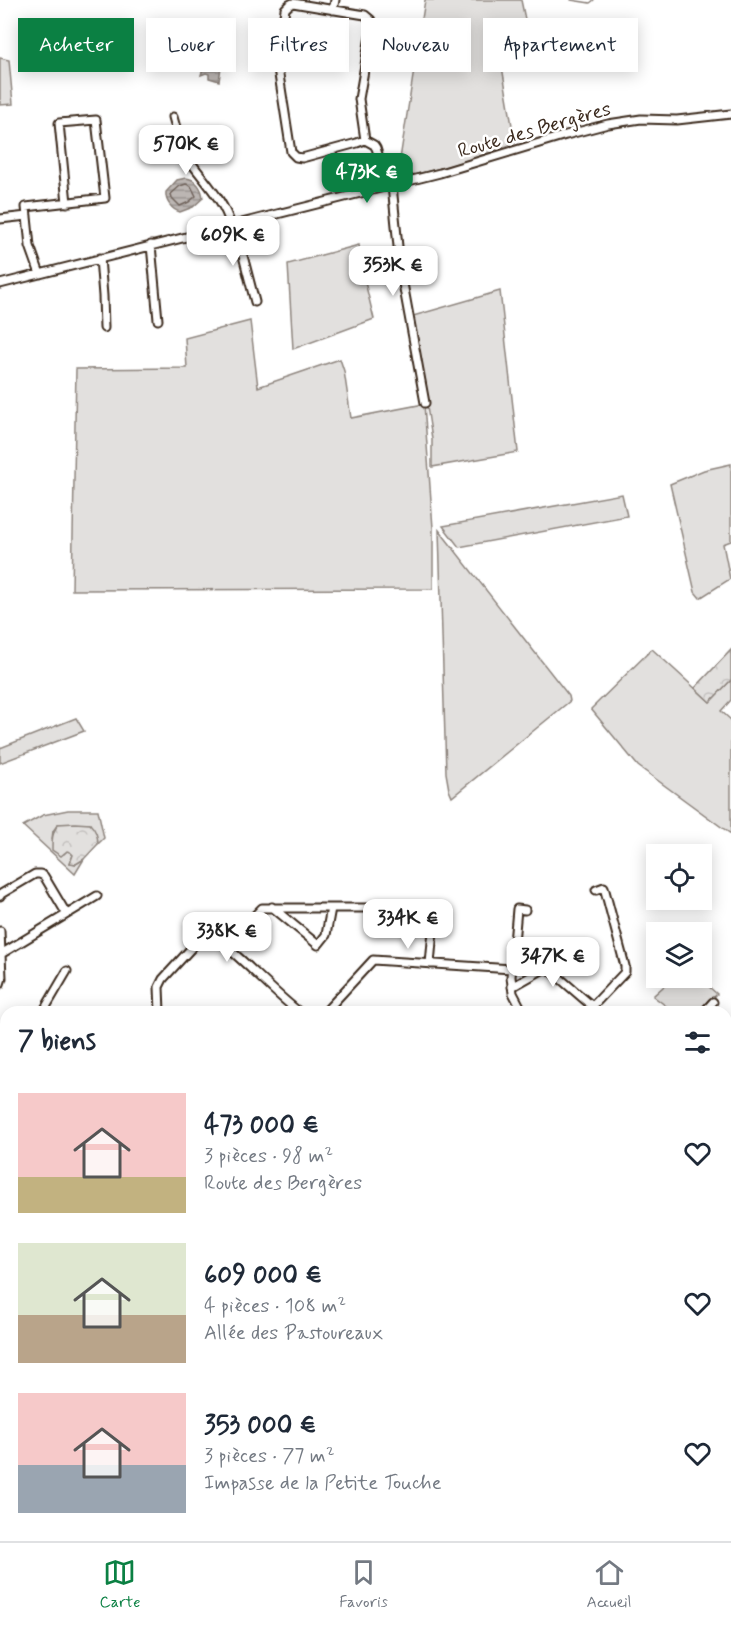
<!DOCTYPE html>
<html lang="fr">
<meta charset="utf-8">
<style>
body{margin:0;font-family:Mynerve,sans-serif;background:#f2f2f3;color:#1f2937;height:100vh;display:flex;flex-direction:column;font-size:22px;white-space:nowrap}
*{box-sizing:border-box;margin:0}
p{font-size:20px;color:#747a83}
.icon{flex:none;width:33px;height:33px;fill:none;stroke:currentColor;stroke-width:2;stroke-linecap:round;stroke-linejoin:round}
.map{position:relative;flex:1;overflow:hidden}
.details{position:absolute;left:0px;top:1006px;width:732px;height:536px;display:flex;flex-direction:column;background:#fff;border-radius:18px 18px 0 0;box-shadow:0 3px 15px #0003}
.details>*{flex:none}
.banner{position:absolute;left:18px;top:18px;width:696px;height:54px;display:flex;gap:12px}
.tools{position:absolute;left:646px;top:844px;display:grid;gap:12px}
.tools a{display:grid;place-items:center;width:66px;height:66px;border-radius:0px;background:#fff;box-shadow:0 3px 15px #0003;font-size:30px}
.price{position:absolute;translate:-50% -51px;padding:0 14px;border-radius:12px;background:#fff;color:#222;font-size:20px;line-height:39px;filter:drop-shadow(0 2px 3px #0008)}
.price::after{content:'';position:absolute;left:50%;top:36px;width:18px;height:14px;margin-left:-9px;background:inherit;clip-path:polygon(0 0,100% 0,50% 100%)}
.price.active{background:#0b8043;color:#fff}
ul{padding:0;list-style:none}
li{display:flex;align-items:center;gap:18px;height:150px;padding:0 18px}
li span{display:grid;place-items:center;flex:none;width:168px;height:120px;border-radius:0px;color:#555}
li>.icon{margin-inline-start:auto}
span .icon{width:72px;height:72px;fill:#fffc;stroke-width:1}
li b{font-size:26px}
h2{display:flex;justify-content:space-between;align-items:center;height:72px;padding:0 18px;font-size:26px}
.pill{padding:0 21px;border-radius:0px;background:#fff;box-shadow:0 3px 15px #0003;font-size:21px;line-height:54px}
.pill.active{background:#0b8043;color:#fff}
.tab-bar{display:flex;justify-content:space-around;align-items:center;height:84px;border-top:2px solid #e0e1e3;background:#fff;font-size:16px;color:#747a83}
.tab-bar a{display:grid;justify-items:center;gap:3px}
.tab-bar .active{color:#0b8043}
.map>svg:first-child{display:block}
</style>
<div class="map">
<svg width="731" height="1541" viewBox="0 0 731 1541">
<defs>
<pattern id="forest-crowns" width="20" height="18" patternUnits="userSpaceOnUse" patternTransform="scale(1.5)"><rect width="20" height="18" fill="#e2e0de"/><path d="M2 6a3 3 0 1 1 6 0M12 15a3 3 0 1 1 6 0" fill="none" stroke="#c3c0be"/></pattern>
<pattern id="water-rules" width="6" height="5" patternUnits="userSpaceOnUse" patternTransform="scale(1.5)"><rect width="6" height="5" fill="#bcb6b3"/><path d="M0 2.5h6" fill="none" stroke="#9a9491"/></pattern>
</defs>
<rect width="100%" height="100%" fill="#fff"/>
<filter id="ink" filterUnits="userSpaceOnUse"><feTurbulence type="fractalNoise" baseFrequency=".0167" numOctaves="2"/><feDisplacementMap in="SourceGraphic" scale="12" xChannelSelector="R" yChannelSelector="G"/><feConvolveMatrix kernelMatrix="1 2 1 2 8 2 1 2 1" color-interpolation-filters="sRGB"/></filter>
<g filter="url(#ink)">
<path fill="#e2e0de" stroke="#8e857e" stroke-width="1.5" d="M425,0H521L527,29L510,35L500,55L515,143C477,158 437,171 397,178Z
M0,58L9,60L13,104L0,105Z
M359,245L363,271L395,262L396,270L364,278L374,319L293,349L288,264Z
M500,291L518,452L432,467V439L413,316Z
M250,321L258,387L340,359L344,371L351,418L424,404L433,528V589L72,590L76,369L187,368L185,338Z
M731,464V541L723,544L730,579L700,598L695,592L670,484L704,470Z
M622,494L627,516L459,547L443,526Z
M439,530L569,696L570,701L452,797L449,790L446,773Z
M652,649L710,702L731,680V700L721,711L731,720V834L638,766L591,709Z
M76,718L84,731L0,763V748Z
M68,810H98L104,838L98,844L90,824H58L53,831L52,839L64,854L67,851L70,852L73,855L70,863L76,864L84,859L75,874L23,826L43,815Z
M673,978H699L717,994L700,1012H674L653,996Z"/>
<path fill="url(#forest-crowns)" stroke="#8e857e" stroke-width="1.5" d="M731,650V680L710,702L695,688Z
M75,823L90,824C95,829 98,837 98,844L84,859L76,864L70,863L73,855L70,852L67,851L61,856L52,850C52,839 52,833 58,824Z
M726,1369L731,1370V1541H643L639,1536H726Z"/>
<path fill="url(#water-rules)" stroke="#887e77" stroke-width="1.5" d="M205,62L221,67L219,81L209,78V74L206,73L201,75Z
M186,178C196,179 202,188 203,198L193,207L180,212C172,210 165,201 166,192L177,180Z"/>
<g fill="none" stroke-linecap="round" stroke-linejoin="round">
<path stroke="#6f625a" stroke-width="1.5" d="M186,184L191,186L196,196L189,202L180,206L172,198L171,194L180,186Z"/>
<path stroke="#887e77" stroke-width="1.5" d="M571,0L590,3L594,0"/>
<defs>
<path id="street" d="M333,10L335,0
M173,117C177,132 182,149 190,161C205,182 224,200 231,226
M365,140L357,143L302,158L296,157L291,152L277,62L285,9L289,5L293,3L365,15L371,20L372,25L359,99L365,140L374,145L376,148L388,186
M392,185L400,267L425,403
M0,219L27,216
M235,225L255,302
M151,245L158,320
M100,258L103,296L104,328
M40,274L30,246L26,207L105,198L96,120L59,123L67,203
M0,284L440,173L566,135L608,124L641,119L677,120L731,114
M0,896L1,894L35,874H40L44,876L66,913
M272,907L318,945L326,935L331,908
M0,931L1,954
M226,945L262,908H435L430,964
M0,984L2,978L1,954L97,896
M512,987L542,970L548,968L592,1006
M43,1012L67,971
M160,1012L159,987L163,979L207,931C240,955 267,987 299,1012
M325,1012L373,960L512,969
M523,1012L513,993L511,977L517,909L525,910
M587,1012L625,972V966L604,887L596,890
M704,1012L713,1002
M0,1085L6,1075
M0,1164L6,1163
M0,1263L6,1262
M0,1327L6,1328
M6,1473L3,1478L6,1506
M0,1511H6
M9,1536L10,1541
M44,1536L45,1541
M364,1536L369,1541
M508,1536L509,1541
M346,1541L349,1536
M489,1541L490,1536"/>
<path id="primary" d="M0,1097L6,1108
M233,1536L236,1541"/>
</defs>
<use href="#street" stroke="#3b2a1e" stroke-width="11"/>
<use href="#primary" stroke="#3b2a1e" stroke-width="15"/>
<use href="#street" stroke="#fff" stroke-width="7"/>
<use href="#primary" stroke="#fff" stroke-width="10"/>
</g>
</g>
<g text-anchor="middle" stroke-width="5" stroke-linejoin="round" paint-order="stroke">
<g font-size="20" fill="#3b2a1e" stroke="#fff">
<text transform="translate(534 129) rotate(-16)" y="7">Route des Bergères</text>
</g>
</g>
</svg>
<div class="tools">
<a><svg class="icon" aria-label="locate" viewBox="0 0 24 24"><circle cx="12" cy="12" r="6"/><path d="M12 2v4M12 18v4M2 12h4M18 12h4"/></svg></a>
<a><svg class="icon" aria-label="layers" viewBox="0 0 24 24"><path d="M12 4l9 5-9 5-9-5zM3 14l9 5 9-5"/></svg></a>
</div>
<b class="price" style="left:186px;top:176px">570K €</b>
<b class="price active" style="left:367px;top:204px">473K €</b>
<b class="price" style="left:233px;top:267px">609K €</b>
<b class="price" style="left:393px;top:297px">353K €</b>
<b class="price" style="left:408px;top:950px">334K €</b>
<b class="price" style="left:227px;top:963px">338K €</b>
<b class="price" style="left:553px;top:988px">347K €</b>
<div class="banner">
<a class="pill active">Acheter</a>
<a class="pill">Louer</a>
<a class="pill">Filtres</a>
<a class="pill">Nouveau</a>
<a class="pill">Appartement</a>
</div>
<section class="details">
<h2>7 biens<svg class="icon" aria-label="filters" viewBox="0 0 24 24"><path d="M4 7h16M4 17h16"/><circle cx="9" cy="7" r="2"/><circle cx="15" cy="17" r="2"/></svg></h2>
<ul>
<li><span style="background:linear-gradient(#f6c9c9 70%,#c2b280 0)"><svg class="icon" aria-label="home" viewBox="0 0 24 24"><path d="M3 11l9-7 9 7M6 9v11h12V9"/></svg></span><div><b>473 000 €</b><p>3 pièces · 98 m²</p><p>Route des Bergères</p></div><svg class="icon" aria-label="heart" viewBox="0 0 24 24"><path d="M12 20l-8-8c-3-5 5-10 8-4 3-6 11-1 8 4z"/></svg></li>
<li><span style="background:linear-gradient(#dfe7d0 60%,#b9a48a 0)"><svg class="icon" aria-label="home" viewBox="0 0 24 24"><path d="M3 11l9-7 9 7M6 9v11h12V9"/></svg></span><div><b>609 000 €</b><p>4 pièces · 108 m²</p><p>Allée des Pastoureaux</p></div><svg class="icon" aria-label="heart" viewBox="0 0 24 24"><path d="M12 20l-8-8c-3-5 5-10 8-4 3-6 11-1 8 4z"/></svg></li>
<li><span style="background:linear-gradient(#f6c9c9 60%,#9aa5b1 0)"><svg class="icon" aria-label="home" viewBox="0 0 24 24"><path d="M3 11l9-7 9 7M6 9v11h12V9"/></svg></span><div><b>353 000 €</b><p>3 pièces · 77 m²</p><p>Impasse de la Petite Touche</p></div><svg class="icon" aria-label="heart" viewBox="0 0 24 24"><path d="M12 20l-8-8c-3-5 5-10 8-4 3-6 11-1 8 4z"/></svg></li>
</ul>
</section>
</div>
<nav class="tab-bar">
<a class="active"><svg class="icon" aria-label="map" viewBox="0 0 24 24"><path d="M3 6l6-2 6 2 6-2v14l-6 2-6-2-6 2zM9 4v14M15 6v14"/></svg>Carte</a>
<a><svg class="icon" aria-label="saved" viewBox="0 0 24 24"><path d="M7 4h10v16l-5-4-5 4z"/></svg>Favoris</a>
<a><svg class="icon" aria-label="home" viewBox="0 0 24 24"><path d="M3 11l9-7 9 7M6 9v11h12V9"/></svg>Accueil</a>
</nav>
